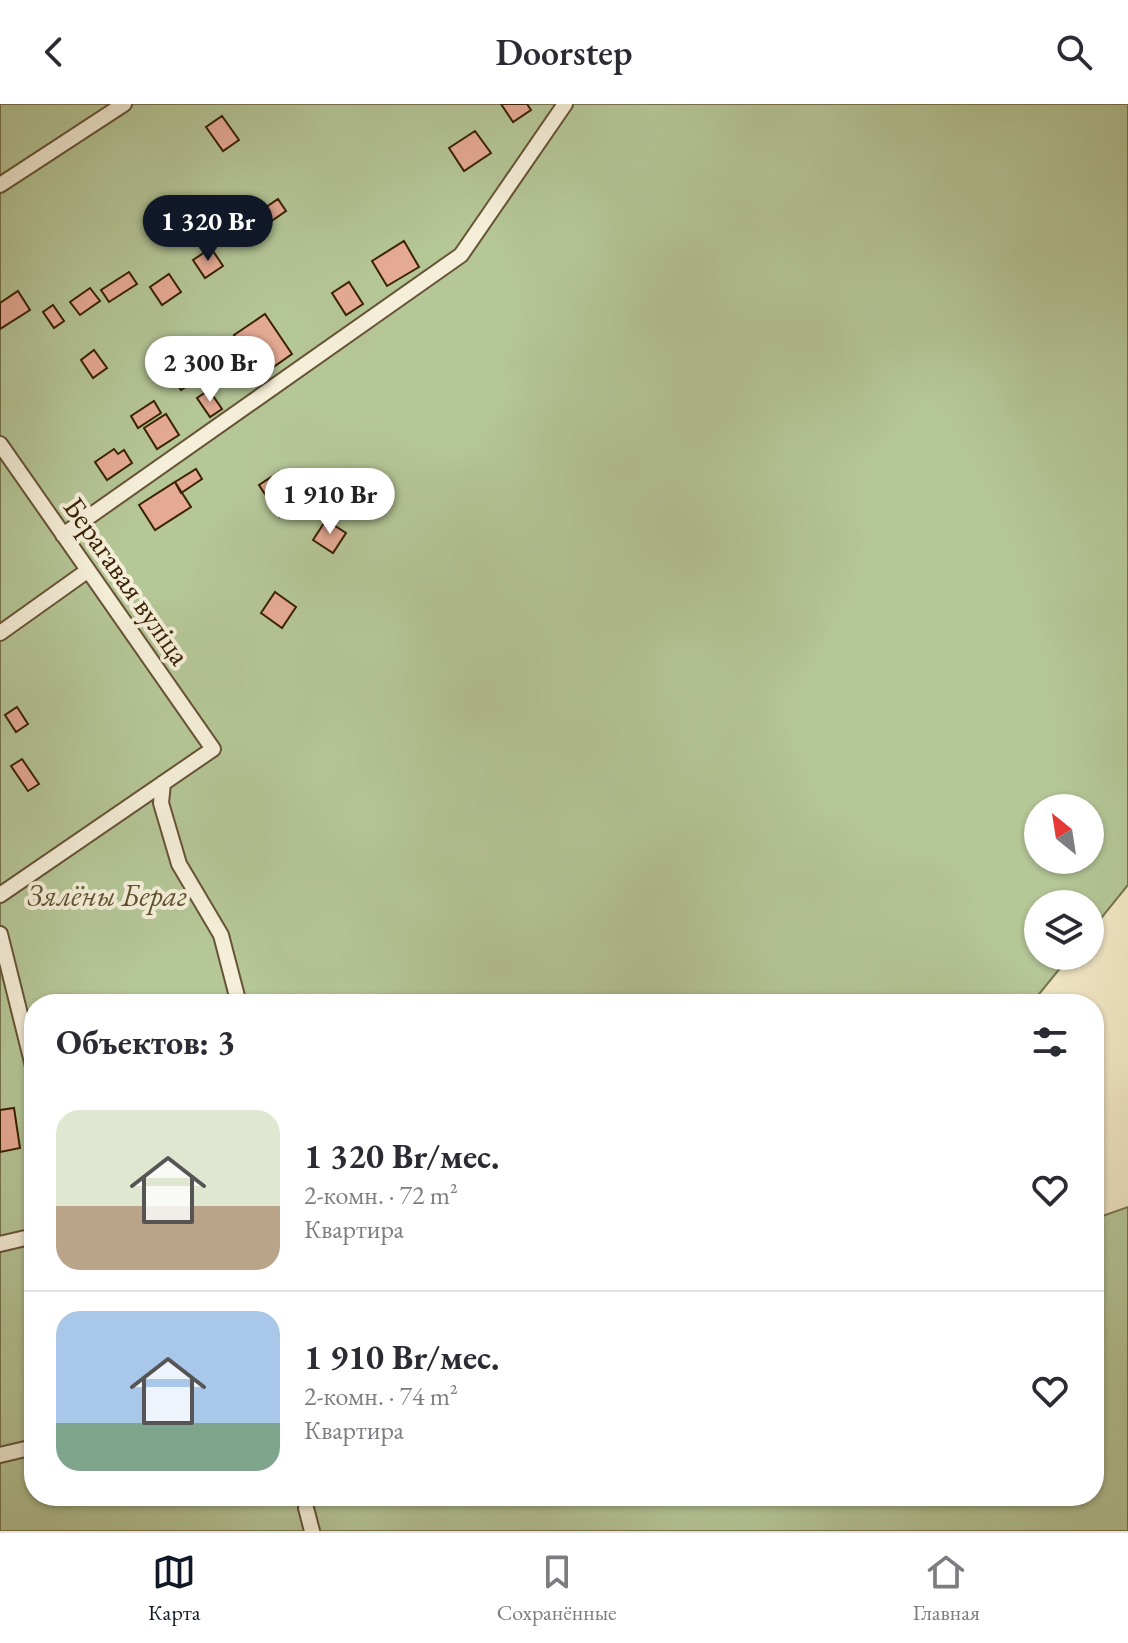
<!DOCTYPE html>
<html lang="ru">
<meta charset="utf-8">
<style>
body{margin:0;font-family:"EB Garamond",serif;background:#f2f2f3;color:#2b2b33;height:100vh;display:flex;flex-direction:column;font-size:30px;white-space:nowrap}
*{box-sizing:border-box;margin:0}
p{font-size:26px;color:#7c7c81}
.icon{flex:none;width:44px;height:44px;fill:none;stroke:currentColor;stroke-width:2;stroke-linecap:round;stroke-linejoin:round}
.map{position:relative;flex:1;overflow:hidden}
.side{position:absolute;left:24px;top:890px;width:1080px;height:512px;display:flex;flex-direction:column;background:#fff;border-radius:32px;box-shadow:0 2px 6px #0004}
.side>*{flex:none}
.needle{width:52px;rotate:330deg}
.buttons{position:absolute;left:1024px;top:690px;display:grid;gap:16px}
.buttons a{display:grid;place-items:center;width:80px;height:80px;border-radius:50%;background:#fff;box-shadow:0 2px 6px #0004;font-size:40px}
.price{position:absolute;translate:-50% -68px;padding:0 18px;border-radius:28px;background:#fff;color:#222;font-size:26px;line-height:52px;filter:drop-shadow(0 2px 4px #0008)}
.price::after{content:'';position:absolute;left:50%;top:48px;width:24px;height:18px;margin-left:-12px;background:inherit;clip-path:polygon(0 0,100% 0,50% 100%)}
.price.current{background:#111827;color:#fff}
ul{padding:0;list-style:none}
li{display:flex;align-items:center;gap:24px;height:200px;padding:0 32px}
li+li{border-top:2px solid #e1e1e2}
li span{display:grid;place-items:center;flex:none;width:224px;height:160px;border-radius:24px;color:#555}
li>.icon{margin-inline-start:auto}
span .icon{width:96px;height:96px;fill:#fffc;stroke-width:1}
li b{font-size:34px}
h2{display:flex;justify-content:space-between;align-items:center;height:96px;padding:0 32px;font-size:34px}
header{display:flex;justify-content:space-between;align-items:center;height:104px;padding:0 32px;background:#fff;font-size:36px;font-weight:600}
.menu{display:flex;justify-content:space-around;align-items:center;height:112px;border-top:2px solid #e1e1e2;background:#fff;font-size:22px;color:#7c7c81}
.menu a{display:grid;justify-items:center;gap:4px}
.menu .current{color:#111827}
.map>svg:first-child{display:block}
</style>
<header><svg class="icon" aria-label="back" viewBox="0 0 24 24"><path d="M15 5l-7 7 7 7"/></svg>Doorstep<svg class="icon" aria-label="search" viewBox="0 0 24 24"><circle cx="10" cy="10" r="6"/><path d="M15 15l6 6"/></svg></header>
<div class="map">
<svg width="1128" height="1427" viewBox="0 0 1128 1427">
<rect width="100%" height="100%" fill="#f0e6c4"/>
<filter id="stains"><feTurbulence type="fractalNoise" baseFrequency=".0025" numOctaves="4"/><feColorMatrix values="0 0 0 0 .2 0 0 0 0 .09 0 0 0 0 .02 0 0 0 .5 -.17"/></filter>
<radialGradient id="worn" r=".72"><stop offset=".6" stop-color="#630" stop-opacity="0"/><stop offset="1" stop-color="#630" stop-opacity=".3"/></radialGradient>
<path fill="#b5c697" stroke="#77744e" stroke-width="2" fill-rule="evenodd" d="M0,0H1128V781L1090,828V800H1038V852H1070L1031,900H34V1392H1094V1115L1128,1103V1427H0ZM1038,704H1090V756H1038Z"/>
<path fill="#e5aa94" stroke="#392205" stroke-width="2" d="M501,0H527L531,6L513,18Z
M222,12L239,36L223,47L206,23Z
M475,27L491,49L464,67L449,44Z
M278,95L286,107L267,120L259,108Z
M404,137L419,163L387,182L372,157Z
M211,144L223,162L205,174L193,156Z
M129,168L137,180L109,198L101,186Z
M169,170L181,188L162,201L150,183Z
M349,178L363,200L346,211L332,189Z
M90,184L100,197L80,211L70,198Z
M18,187L30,206L0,225V199Z
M53,201L64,217L54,224L43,208Z
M265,210L292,250L272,264L264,251L253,259L234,231Z
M94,246L107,264L93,274L81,256Z
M182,258L194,277L181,286L169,266Z
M209,286L222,305L210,313L197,294Z
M154,297L161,309L138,324L131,312Z
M166,310L179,331L157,345L144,324Z
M114,345L118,350L124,346L132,359L107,376L95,358Z
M196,365L202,375L181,389L175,378Z
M279,368L300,400L280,413L259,381Z
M175,378L191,403L155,426L139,401Z
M326,416L346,429L333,449L313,436Z
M275,488L296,503L282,524L261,509Z
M17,603L28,620L16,628L5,611Z
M22,655L39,680L28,687L11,662Z
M14,1004L20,1044L0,1048V1006Z"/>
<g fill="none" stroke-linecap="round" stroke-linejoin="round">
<defs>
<path id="service" d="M0,81L124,0
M0,340L213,645L0,791
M63,431L461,151L565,0
M0,529L87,467
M163,679L161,699L179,760L221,831L239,900
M0,830L34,966
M0,1140L34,1132
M0,1351L34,1343
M306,1404L312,1427"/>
</defs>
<use href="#service" stroke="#675335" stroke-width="18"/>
<use href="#service" stroke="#f5efd9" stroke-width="14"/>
</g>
<g text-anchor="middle" stroke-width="8" stroke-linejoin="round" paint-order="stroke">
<g font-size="30" fill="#392205" stroke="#f5efd9">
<text transform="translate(127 477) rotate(55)" y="10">Берагавая вуліца</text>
</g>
<g font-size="30" font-style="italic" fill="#5e5331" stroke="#f5efd9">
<text x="107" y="802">Зялёны Бераг</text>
</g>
</g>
<rect width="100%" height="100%" filter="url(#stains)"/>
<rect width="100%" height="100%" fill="url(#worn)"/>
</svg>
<div class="buttons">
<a><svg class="needle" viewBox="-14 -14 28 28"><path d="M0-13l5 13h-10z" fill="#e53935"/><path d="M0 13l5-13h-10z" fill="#7c7c81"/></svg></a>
<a><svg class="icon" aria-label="layers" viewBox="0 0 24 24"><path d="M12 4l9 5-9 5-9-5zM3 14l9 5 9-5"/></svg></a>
</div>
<b class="price current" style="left:208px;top:159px">1 320 Br</b>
<b class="price" style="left:210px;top:300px">2 300 Br</b>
<b class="price" style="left:330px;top:432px">1 910 Br</b>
<section class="side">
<h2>Объектов: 3<svg class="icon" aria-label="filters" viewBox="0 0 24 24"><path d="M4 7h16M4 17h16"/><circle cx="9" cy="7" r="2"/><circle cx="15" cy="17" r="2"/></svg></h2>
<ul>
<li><span style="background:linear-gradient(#dfe7d0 60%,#b9a48a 0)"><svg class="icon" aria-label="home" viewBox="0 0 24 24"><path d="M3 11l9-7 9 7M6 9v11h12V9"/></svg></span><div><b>1 320 Br/мес.</b><p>2-комн. · 72 m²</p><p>Квартира</p></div><svg class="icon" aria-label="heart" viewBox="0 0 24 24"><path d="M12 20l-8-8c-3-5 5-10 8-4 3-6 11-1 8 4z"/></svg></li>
<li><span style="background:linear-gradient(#a9c7e8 70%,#7fa58c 0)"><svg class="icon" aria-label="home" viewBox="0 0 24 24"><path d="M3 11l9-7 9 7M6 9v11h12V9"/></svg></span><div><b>1 910 Br/мес.</b><p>2-комн. · 74 m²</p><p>Квартира</p></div><svg class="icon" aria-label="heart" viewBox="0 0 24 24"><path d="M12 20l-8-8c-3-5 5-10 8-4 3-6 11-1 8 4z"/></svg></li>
</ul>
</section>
</div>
<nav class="menu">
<a class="current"><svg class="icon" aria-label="map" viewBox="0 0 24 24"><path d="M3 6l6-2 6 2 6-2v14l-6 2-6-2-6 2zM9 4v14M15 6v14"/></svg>Карта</a>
<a><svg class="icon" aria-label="saved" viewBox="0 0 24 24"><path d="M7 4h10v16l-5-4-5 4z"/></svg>Сохранённые</a>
<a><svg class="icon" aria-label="home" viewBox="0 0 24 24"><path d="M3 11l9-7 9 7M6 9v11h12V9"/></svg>Главная</a>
</nav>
